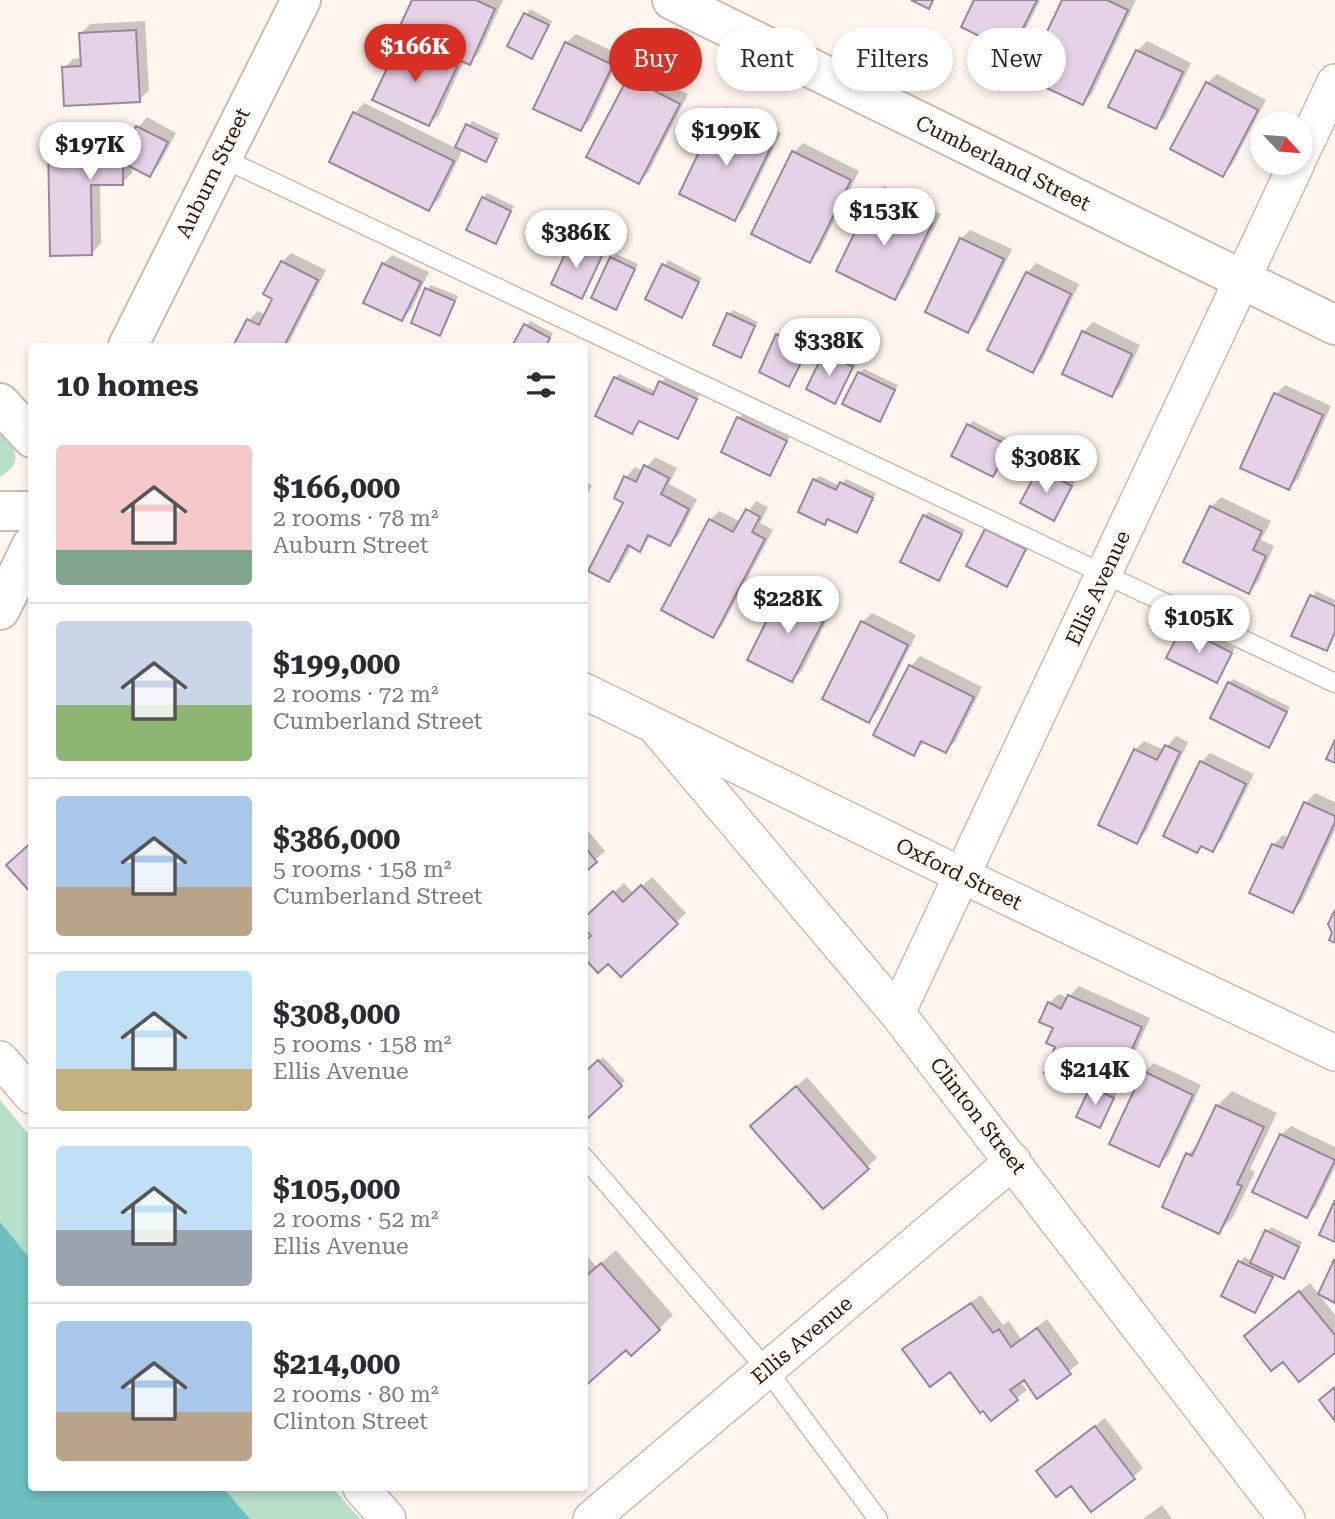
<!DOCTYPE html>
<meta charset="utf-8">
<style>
body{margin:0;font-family:"Roboto Serif",serif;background:#f2f2f3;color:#2b2b33;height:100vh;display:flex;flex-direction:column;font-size:26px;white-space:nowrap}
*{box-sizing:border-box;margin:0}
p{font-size:23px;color:#7c7c81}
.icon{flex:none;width:38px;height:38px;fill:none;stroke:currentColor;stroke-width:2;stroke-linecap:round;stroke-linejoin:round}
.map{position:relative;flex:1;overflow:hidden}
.side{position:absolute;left:28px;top:343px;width:560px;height:1148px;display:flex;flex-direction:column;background:#fff;border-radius:7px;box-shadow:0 4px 10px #0003}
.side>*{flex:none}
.hud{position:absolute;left:609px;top:28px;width:620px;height:63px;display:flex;gap:14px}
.needle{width:46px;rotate:116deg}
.buttons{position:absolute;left:1250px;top:112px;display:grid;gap:14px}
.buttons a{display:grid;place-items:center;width:63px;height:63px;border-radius:50%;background:#fff;box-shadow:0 4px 10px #0003;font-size:35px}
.price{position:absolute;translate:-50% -60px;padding:0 16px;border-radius:24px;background:#fff;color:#222;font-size:23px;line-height:46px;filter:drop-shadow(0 2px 4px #0008)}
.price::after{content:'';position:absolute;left:50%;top:42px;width:21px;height:16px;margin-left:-10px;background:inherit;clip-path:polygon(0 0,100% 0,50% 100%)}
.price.active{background:#d93025;color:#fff}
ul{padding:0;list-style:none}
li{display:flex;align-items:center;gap:21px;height:175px;padding:0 28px}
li+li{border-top:2px solid #e1e1e2}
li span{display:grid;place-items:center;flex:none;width:196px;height:140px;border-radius:7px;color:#555}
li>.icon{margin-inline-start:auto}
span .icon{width:84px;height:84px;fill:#fffc;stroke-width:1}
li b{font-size:30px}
h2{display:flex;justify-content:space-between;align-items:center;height:84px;padding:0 28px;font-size:30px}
.chip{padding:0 24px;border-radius:32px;background:#fff;box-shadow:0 4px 10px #0003;font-size:24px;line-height:63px}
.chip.active{background:#d93025;color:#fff}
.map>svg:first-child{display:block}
</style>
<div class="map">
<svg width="1335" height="1519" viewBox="0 0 1335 1519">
<rect width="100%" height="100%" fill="#fff7ef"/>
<path fill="#b8dfc9" d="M0,432C17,450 24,462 0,477Z
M0,1100L31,1137V1261L0,1224Z
M222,1488H333L360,1519H248Z"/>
<path fill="#6ebfc0" d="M0,1222L31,1260L32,1488H223L250,1519H0Z"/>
<path fill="#0003" d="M414,0H503L479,53L469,63L464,60L439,115L429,124L401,42L408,35Z
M976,0H1040L1020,41L1011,50Z
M1064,0H1136L1092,94L1083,103Z
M530,9L552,21L531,57L509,45Z
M145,21L149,90L139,100L64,68L73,59L82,58L81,33L90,24Z
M576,34L621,55L590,120L581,129L566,43Z
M1147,41L1191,63L1165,118L1155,127L1137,51Z
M638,68L688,94L648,173L638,182L629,78Z
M1217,74L1266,100L1232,165L1223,175L1207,83Z
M364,103L456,148L472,121L500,134L486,160L463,149L439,199L429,209L355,113Z
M727,107L781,133L744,209L734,219L681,193L718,117Z
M147,117L176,133L159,165L149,175L132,165V173L122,183H100L101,243L92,253L50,140L59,131L136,130Z
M803,143L859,171L819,251L809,261L794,152Z
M884,186L941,214L904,288L895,298L838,270L875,196Z
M487,193L514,206L495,242L483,198Z
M970,230L1012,249L977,321L968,331L961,239Z
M577,238L605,251L582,297L573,242Z
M291,253L326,270L287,346H235L249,320L258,311L266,315L274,298L282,262Z
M616,254L638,264L616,308L612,258Z
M392,255L429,272L411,310L402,319L383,264Z
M668,260L702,278L681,316L647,298Z
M1036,263L1079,284L1042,361L1032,371L1027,273Z
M431,285L458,296L440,334L427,289Z
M733,310L758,322L740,356L729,314Z
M530,321L553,333L547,346H514Z
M1093,322L1140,345L1121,386L1112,395L1083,332Z
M782,331L811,344L789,385L778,335Z
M829,349L857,362L835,402L825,353Z
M864,369L898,385L880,420L859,373Z
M619,374L655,391L665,378L700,394L678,437L640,419L632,432L615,378Z
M1285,385L1331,406L1298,479L1289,488L1276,394Z
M743,414L790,436L770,474L739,418Z
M973,421L1012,441L993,475L969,425Z
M655,457L677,468L669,484L697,499L679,535L670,544L652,535L640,549L632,545L618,571L609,580L625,502L616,497L626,477L635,467L643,471Z
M1044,465L1075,481L1054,518L1022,503Z
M819,476L840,486L846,479L876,493L857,531L829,518L824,523L815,480Z
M584,481L592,485L584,502Z
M1221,497L1271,521L1261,540L1274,546L1258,582L1248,591L1211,507Z
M756,501L768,507L760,523L773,530L722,626L713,636L710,520L719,511L741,522Z
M929,512L965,530L938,579L924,516Z
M991,525L1029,545L1006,585L969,566Z
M818,577L833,584L821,607L831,612L802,671L792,680L777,603L787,594L801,601Z
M1316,591L1335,600V634L1326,649L1294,635Z
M872,613L916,635L878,711L868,720L862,622Z
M1187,624L1235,648L1216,681L1183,628Z
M920,656L982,687L955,742L945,751L925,741L913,754L876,735L911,666Z
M1233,679L1290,707L1269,746L1229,683Z
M1176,736L1188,742L1146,832L1137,842L1135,750L1144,741L1164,750Z
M1210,753L1254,774L1222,840L1212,850L1203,845L1197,851L1201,762Z
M1315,793L1335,802V830L1302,901L1293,911L1273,845L1283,835L1289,838L1306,803Z
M584,826L605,851L584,870Z
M652,877L686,913L621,975L584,920L624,883L634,894Z
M1079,986L1150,1018L1123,1079L1111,1091L1117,1093L1100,1126L1091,1088L1097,1082L1083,1075L1073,1085L1057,1046L1049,1003L1059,994L1068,998Z
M603,1057L625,1081L584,1119V1075Z
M1154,1063L1201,1085L1168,1156L1158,1165L1144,1072Z
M807,1077L877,1158L823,1206L762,1117Z
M1232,1091L1277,1113L1250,1169L1255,1172L1233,1217L1219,1232L1188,1154L1201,1142L1217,1106Z
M1291,1126L1335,1147V1167L1316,1206L1307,1216L1281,1135Z
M1271,1227L1302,1242L1288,1273L1283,1277L1275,1273L1255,1310L1223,1295L1240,1262L1244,1257L1252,1261Z
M616,1250L673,1315L659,1329L626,1348L584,1385V1253L597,1267Z
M1310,1283L1335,1315V1350L1283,1359L1255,1327Z
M981,1295L1003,1325L1009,1321L1021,1339L1047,1319L1079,1363L1038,1396L1024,1378L1020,1381L1027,1390L991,1419L951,1370L904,1349Z
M1105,1418L1143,1468L1133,1477L1071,1484L1039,1471Z
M1162,1505L1172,1519H1143Z"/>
<path fill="#e6d2e6" stroke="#9a889a" stroke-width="2" d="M412,0H476L495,9L470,65L397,32Z
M911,0H933L929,9Z
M974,0H1037L1011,52L961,27Z
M1062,0H1107L1128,10L1083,105L1025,78Z
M524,13L549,25L532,59L507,46Z
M136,30L140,102L64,106L62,67L81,66L79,33Z
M400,41L457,67L429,126L372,100Z
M565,42L613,65L581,131L533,109Z
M1136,50L1183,72L1156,129L1108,107Z
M628,77L680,104L639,184L586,157Z
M1206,82L1258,110L1223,177L1170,149Z
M353,112L454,161L429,211L329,162Z
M716,116L773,143L735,221L679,194Z
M466,124L497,139L486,162L455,147Z
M136,126L168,142L150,177L123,163V185H91L92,255L50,256L48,140L130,138Z
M792,151L851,180L810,263L751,234Z
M873,195L932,224L895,300L836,271Z
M482,197L511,211L496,244L466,230Z
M960,238L1004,259L968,333L925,312Z
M571,241L602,256L582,299L551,284Z
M610,257L635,269L616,310L591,298Z
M281,261L318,280L284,346H233L247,319L259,325L272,299L263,294Z
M382,263L421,282L402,321L363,303Z
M662,264L699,282L682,318L645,299Z
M1026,272L1071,294L1033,373L987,350Z
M425,288L455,301L440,336L411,323Z
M727,313L755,326L741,358L713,345Z
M524,324L550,338L546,346H512Z
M1082,331L1132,354L1112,397L1062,374Z
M776,334L808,349L789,387L759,372Z
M824,352L853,367L835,404L806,389Z
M858,372L895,390L880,422L842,404Z
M614,377L653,395L659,381L697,399L678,439L639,421L632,434L595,416Z
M1274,393L1323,415L1289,490L1240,468Z
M737,417L787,441L770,476L721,452Z
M967,424L1009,446L993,477L951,456Z
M644,465L669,478L661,494L689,509L670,546L648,535L640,552L628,545L609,582L588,571L623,503L614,498L624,476L636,482Z
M1038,469L1072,486L1054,521L1020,503Z
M813,479L836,490L840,482L873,498L857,533L827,519L825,525L798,512Z
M1210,506L1262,531L1253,550L1266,556L1249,594L1183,562Z
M746,509L760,517L752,532L765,539L713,638L661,610L709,519L733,532Z
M923,515L962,534L939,581L900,562Z
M985,529L1026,549L1007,587L966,566Z
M807,585L825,594L813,617L823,622L792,682L747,660L776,602L794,611Z
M1310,595L1335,606V632L1327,651L1291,636Z
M861,621L908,645L869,723L822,699Z
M1182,627L1232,653L1217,683L1166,658Z
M909,665L974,697L946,753L921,741L914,756L873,735Z
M1228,682L1287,712L1269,748L1210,718Z
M1335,740V763L1326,759Z
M1165,745L1180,752L1137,844L1098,825L1134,749L1157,760Z
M1200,761L1246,784L1213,852L1201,846L1197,853L1163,836Z
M1304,802L1335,816V822L1293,913L1249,893L1272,844L1283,848Z
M32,842V894L6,865Z
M584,846L597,862L584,873Z
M641,885L678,924L621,977L608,964L598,973L584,958V942L591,936L584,928V918L613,891L623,902Z
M1335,910V943L1329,940L1332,933L1328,924Z
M1068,995L1142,1027L1113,1091L1078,1075L1074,1087L1044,1073L1055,1047L1046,1043L1053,1028L1039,1022L1048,1002L1061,1009Z
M598,1060L622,1086L584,1122V1073Z
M1143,1071L1193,1095L1159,1167L1109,1144Z
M796,1086L869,1169L823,1209L750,1126Z
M1090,1087L1114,1098L1100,1128L1076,1117Z
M1216,1105L1264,1127L1237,1184L1242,1186L1219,1234L1162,1207L1186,1153L1192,1156Z
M1280,1134L1335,1160L1307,1218L1252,1192Z
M1335,1200V1242L1319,1235Z
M1265,1230L1299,1247L1284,1279L1250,1263Z
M1334,1260L1335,1261V1303L1318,1294Z
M1238,1261L1273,1277L1255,1313L1221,1296Z
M601,1263L660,1330L631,1356L626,1350L584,1387V1278Z
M1299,1291L1335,1335V1353L1299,1382L1283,1362L1271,1371L1244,1336Z
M971,1303L993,1333L999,1329L1011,1347L1037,1328L1071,1374L1037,1399L1024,1380L1010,1390L1018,1400L991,1421L983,1411L980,1413L950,1372L930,1387L902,1349Z
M1335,1387V1421L1319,1400Z
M1095,1426L1135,1479L1091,1512L1071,1486L1056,1497L1036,1471Z"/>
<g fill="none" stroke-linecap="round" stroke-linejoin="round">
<defs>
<path id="lane" d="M220,157L1335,683
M584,1157L767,1370L878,1519"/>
<path id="street" d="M1300,156L1335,82
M584,691L963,876L1335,1053
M654,725L897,1013L1287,1519
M897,1013L1297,163
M0,1059L32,1096
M361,1488L388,1519
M591,1519L1013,1161"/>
<path id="secondary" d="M672,0L1335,325
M128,346L301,0
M0,403L32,438
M0,511H32
M0,610L32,545"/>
</defs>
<use href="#lane" stroke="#cfbba8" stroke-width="21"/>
<use href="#street" stroke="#cfbba8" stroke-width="38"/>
<use href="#secondary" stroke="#cfbba8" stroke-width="42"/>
<use href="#lane" stroke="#fff" stroke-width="18"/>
<use href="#street" stroke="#fff" stroke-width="35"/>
<use href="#secondary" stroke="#fff" stroke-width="38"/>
</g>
<g text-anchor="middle" stroke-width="5" stroke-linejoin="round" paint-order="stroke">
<g font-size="21" fill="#231c14" stroke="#fff7ef">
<text transform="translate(1003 163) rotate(26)" y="7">Cumberland Street</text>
<text transform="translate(213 173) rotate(-64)" y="7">Auburn Street</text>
<text transform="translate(1098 588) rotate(-65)" y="7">Ellis Avenue</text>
<text transform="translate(959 874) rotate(26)" y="7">Oxford Street</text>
<text transform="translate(978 1116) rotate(52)" y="7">Clinton Street</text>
<text transform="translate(802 1340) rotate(-40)" y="7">Ellis Avenue</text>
</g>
</g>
</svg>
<div class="buttons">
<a><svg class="needle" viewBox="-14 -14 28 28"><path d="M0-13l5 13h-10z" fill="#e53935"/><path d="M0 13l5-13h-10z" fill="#7c7c81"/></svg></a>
</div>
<b class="price active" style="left:415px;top:84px">$166K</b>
<b class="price" style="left:726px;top:168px">$199K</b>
<b class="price" style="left:90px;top:182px">$197K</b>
<b class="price" style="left:884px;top:248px">$153K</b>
<b class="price" style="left:576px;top:270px">$386K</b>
<b class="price" style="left:829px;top:378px">$338K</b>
<b class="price" style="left:1046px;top:495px">$308K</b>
<b class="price" style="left:788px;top:636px">$228K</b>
<b class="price" style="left:1199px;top:655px">$105K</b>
<b class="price" style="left:1095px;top:1107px">$214K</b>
<div class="hud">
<a class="chip active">Buy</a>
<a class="chip">Rent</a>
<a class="chip">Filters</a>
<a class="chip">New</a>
</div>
<section class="side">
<h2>10 homes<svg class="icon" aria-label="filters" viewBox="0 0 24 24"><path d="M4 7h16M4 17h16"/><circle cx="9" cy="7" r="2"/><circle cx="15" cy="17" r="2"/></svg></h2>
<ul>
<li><span style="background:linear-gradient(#f6c9c9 75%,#7fa58c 0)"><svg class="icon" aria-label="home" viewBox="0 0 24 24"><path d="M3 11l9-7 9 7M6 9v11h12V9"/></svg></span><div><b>$166,000</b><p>2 rooms · 78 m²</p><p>Auburn Street</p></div></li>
<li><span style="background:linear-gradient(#c9d6e8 60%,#8fb573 0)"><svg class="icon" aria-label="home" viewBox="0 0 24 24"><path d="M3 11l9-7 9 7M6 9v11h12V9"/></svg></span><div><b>$199,000</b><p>2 rooms · 72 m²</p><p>Cumberland Street</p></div></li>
<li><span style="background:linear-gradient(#a9c7e8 65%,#b9a48a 0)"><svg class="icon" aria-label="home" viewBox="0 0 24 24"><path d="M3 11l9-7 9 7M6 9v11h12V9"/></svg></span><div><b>$386,000</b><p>5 rooms · 158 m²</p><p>Cumberland Street</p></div></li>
<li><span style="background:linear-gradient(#bfe0f5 70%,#c2b280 0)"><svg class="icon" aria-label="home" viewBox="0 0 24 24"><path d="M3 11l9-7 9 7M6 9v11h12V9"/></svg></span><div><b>$308,000</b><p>5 rooms · 158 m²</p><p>Ellis Avenue</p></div></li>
<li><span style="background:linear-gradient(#bfe0f5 60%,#9aa5b1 0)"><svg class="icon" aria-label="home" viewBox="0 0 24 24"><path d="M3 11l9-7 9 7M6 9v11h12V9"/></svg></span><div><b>$105,000</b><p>2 rooms · 52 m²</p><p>Ellis Avenue</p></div></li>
<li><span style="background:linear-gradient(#a9c7e8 65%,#b9a48a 0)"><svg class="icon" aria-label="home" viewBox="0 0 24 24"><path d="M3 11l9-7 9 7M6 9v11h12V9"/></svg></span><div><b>$214,000</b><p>2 rooms · 80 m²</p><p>Clinton Street</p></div></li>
</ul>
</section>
</div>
